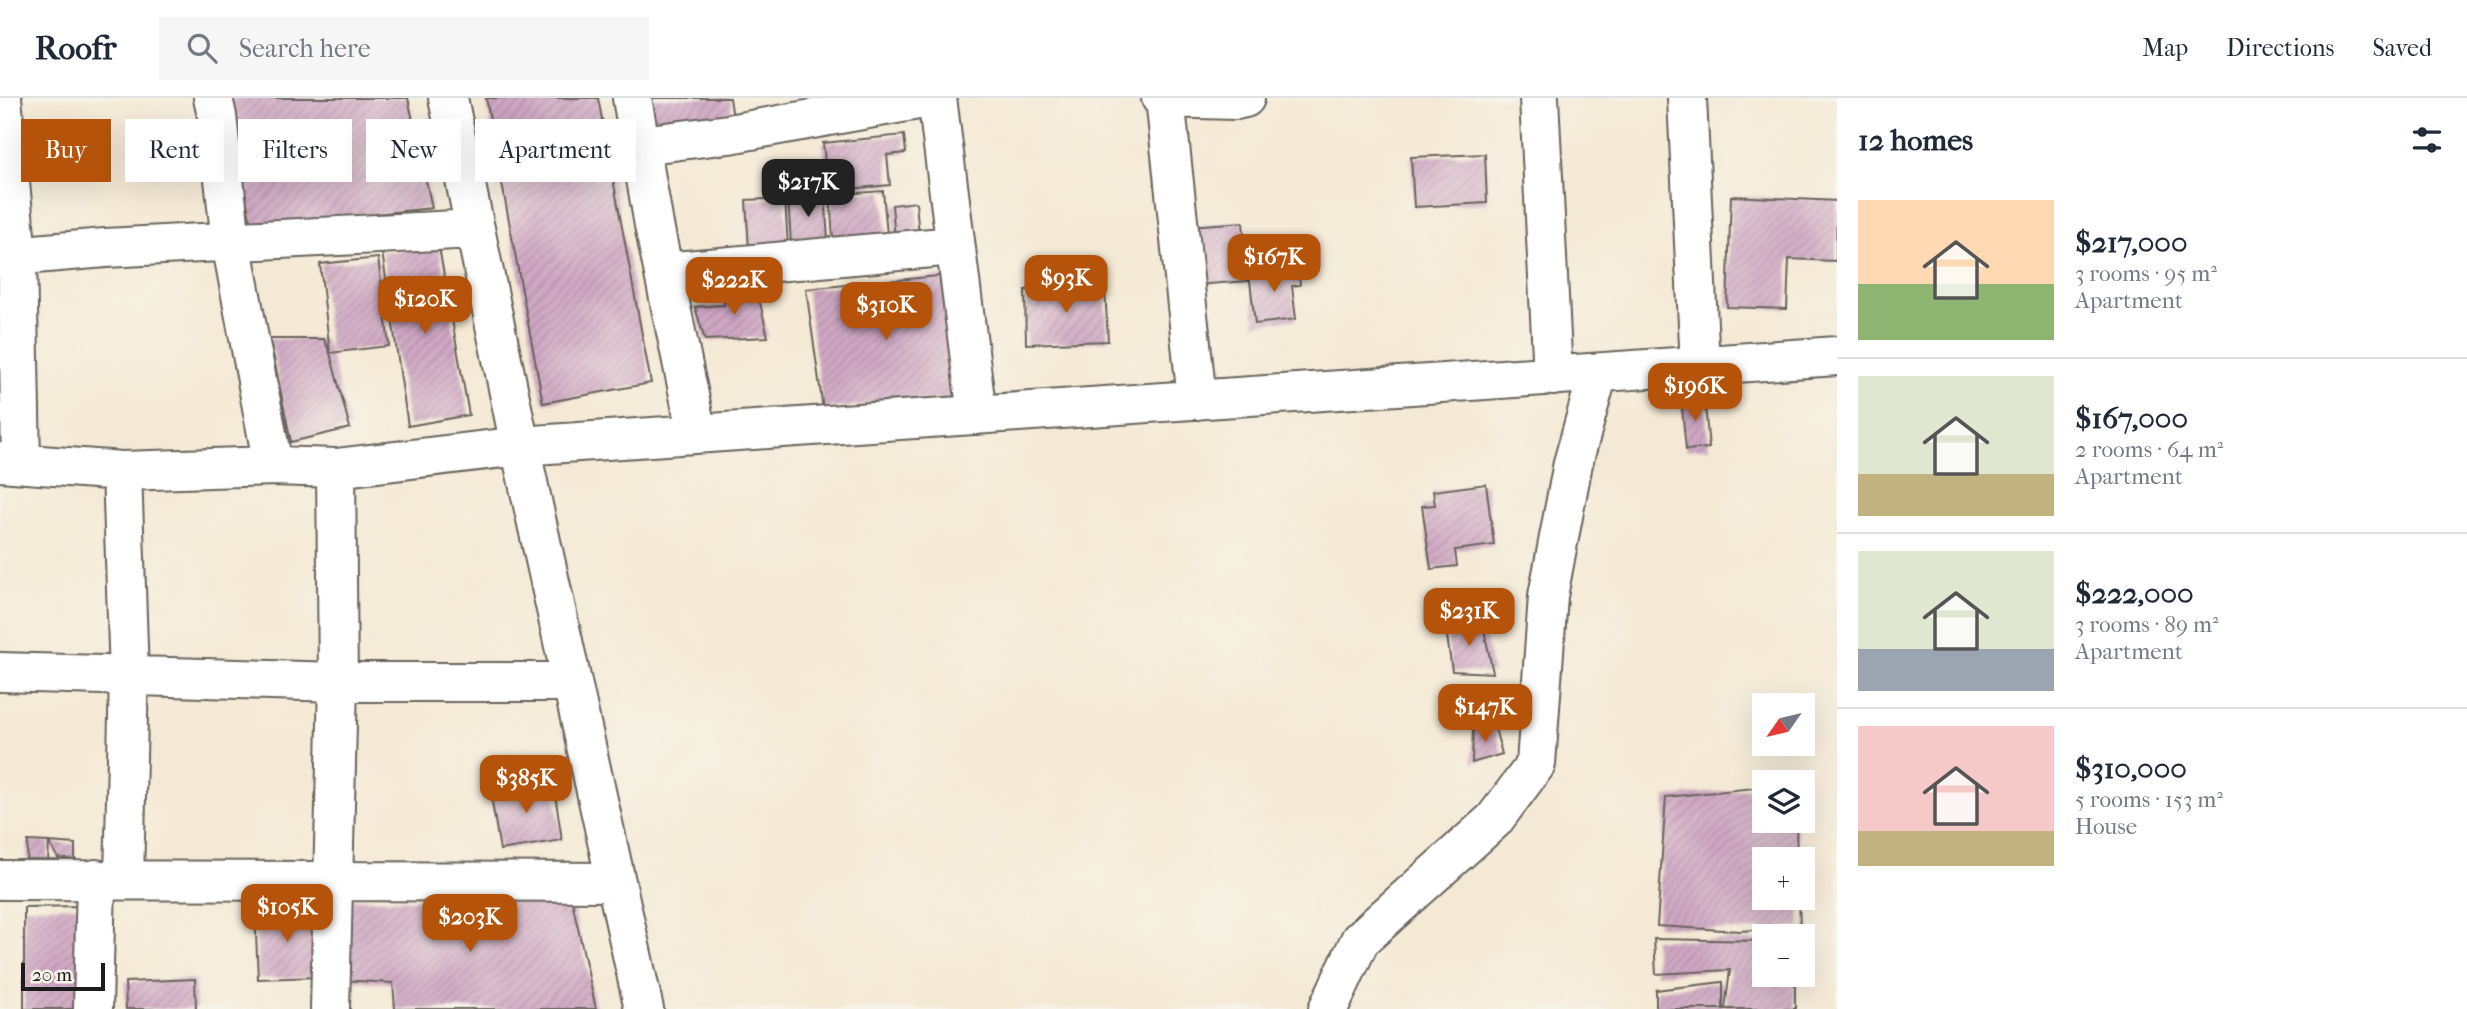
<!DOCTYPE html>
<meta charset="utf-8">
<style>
body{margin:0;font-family:"IM FELL French Canon",serif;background:#f6f6f7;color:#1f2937;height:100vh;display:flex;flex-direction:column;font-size:26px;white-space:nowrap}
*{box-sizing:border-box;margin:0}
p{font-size:23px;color:#747a83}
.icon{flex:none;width:38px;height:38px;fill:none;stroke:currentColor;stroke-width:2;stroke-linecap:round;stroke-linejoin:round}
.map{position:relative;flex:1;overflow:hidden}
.drawer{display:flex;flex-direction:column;background:#fff;width:630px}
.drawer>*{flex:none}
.guide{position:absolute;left:21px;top:21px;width:665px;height:63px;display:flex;gap:14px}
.needle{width:46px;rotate:236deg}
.fabs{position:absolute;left:1752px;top:595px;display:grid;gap:14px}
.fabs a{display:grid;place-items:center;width:63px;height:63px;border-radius:0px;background:#fff;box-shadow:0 7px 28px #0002;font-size:35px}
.scale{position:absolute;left:21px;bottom:18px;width:84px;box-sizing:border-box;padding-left:7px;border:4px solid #1c1c1c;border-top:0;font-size:19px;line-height:24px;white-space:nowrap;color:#1c1c1c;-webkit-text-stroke:5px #f7f3e8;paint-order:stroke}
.price{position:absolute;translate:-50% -60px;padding:0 16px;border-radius:14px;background:#b45309;color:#fff;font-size:23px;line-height:46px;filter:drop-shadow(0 2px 4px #0008)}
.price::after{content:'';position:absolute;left:50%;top:42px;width:21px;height:16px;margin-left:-10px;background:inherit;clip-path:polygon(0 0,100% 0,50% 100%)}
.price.active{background:#222;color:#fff}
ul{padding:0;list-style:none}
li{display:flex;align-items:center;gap:21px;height:175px;padding:0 21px}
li+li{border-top:2px solid #e0e1e3}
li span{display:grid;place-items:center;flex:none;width:196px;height:140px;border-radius:0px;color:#555}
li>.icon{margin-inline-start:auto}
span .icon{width:84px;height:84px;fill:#fffc;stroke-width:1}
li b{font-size:30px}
h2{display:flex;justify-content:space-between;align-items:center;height:84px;padding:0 21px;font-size:30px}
.chip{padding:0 24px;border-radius:0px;background:#fff;box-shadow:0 7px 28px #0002;font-size:24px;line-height:63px}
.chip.active{background:#b45309;color:#fff}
header{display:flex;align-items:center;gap:42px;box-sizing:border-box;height:98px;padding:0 35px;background:#fff;border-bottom:2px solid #e0e1e3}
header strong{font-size:33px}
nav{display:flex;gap:38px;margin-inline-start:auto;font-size:24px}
.search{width:490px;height:63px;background:#f6f6f7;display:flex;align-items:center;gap:18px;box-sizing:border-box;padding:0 24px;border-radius:0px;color:#747a83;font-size:26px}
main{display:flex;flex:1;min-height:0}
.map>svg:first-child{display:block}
</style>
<header>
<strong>Roofr</strong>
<div class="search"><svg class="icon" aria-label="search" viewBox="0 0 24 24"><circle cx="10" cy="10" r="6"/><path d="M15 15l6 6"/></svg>Search here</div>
<nav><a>Map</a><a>Directions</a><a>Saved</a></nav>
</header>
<main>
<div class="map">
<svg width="1837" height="911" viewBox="0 0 1837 911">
<defs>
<pattern id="building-hatch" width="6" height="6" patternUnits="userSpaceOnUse" patternTransform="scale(1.75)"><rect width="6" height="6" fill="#cfa7c3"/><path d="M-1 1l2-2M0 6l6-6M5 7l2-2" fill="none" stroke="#b18fa7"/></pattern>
</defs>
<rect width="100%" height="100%" fill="#f7f3e8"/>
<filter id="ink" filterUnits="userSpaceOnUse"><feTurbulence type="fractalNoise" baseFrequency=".0143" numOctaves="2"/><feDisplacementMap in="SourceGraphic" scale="14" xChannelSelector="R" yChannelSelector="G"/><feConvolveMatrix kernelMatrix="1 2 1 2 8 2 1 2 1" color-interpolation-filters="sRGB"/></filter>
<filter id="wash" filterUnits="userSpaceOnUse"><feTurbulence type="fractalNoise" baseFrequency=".00686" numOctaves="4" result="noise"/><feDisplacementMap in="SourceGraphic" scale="28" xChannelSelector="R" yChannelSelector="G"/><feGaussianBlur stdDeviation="1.57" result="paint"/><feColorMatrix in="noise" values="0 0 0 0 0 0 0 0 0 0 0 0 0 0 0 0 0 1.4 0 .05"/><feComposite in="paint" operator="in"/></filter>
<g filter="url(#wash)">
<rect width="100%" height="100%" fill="#f4e9d4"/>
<g id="blocks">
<path fill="url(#building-hatch)" d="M225,0H408L432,110L252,129Z
M486,0H598L651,285L543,305Z
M644,0H730L734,27L650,31Z
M904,37L906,55L887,57L890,87L828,93L823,45Z
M1485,56L1487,105L1414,109L1411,59Z
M883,93L887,137L833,141L830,97Z
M825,96L828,144L791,146L788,98Z
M1731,98L1837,103L1836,163L1789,161L1787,211L1727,209Z
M785,100L788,150L749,152L746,102Z
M916,104L919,138L895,141L892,107Z
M1243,124L1248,183L1195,187L1190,128Z
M439,149L469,317L408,328L382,154Z
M378,160L389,248L330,255L320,166Z
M1298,168L1300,187L1292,188L1296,221L1255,226L1249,174Z
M948,177L965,298L823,311L806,191Z
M1081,183V191L1105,190L1108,243L1026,246L1025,192L1066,191L1065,184Z
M727,191L757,192L768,239L705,242L695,209L724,207Z
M270,241H324L330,255L350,330L291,344Z
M1704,297L1709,350L1686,352L1681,299Z
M1486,386L1494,447L1455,452L1457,468L1431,471L1422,408L1435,407L1433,393Z
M1482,522L1493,575L1452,573L1446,531Z
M1494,627L1502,656L1472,665L1473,630Z
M553,683L562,742L500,752L490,692Z
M1764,689V723H1796L1797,761H1764V800H1799L1800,829L1740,833L1657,828L1666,699Z
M28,743L49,744L48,766L27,765Z
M49,744L75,746V762L58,760Z
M352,801L572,803L596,911H395L393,885L340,882Z
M84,808L85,911H24V809Z
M316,811L319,879L258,881L255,813Z
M1654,841L1764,843V877H1795V911H1725L1730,872L1656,876Z
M195,881L196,911H126L125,884Z
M1723,884V911H1656V892Z"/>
</g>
</g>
<g filter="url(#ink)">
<use href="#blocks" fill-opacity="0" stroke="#68645c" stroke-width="2"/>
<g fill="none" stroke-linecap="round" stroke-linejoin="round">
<defs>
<path id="minor" d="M2,0L17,158L21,365
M213,0L217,18L231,144L273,368
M448,0L520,348L644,911
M632,0L654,127L697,336
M937,0L977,317
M1161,0L1236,2L1245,0
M1165,0L1197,302
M1539,0L1553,278
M1687,0L1700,268
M641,47L729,36L929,0
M0,159L105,150L475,131
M664,174L954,148
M0,364L122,373L273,368L336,370L520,348L1837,258
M122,373L129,578L124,781
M0,574L338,584H572
M0,782L616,784
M93,911L96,781
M330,911L338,584L336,370
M1328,911L1360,842L1494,722L1536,666L1548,498L1573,365L1598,275"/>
</defs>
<use href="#minor" stroke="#68645c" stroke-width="42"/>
<use href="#minor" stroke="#fff" stroke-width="38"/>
</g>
</g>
</svg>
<div class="fabs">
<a><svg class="needle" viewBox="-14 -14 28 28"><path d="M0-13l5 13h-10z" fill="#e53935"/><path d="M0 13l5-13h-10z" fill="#747a83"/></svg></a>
<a><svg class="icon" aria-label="layers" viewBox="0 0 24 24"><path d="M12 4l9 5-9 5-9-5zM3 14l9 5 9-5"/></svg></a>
<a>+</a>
<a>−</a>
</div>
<div class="scale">20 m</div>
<b class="price active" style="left:808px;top:121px">$217K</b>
<b class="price" style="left:1274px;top:196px">$167K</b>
<b class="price" style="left:1066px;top:217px">$93K</b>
<b class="price" style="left:734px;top:219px">$222K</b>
<b class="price" style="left:425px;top:238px">$120K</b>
<b class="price" style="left:886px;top:244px">$310K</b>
<b class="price" style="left:1695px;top:325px">$196K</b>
<b class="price" style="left:1469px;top:550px">$231K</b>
<b class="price" style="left:1485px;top:646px">$147K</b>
<b class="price" style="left:526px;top:717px">$385K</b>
<b class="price" style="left:287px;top:846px">$105K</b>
<b class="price" style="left:470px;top:856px">$203K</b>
<div class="guide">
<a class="chip active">Buy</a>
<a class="chip">Rent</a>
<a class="chip">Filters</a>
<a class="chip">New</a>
<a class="chip">Apartment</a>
</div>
</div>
<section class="drawer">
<h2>12 homes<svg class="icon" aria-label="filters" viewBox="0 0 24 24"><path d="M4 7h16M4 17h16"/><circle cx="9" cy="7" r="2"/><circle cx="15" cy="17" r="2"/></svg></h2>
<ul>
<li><span style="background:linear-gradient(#ffd9b3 60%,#8fb573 0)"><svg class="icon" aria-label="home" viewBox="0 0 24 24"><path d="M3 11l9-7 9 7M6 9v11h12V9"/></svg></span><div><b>$217,000</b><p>3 rooms · 95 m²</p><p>Apartment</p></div></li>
<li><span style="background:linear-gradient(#dfe7d0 70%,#c2b280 0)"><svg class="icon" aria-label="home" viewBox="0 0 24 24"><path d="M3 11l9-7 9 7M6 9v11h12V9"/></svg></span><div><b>$167,000</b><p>2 rooms · 64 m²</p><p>Apartment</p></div></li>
<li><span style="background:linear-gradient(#dfe7d0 70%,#9aa5b1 0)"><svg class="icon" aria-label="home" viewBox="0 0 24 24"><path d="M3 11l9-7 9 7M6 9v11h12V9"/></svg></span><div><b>$222,000</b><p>3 rooms · 89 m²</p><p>Apartment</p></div></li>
<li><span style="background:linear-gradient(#f6c9c9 75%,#c2b280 0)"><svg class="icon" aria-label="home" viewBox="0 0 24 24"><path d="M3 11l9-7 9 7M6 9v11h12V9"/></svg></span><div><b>$310,000</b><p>5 rooms · 153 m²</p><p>House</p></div></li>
</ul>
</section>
</main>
